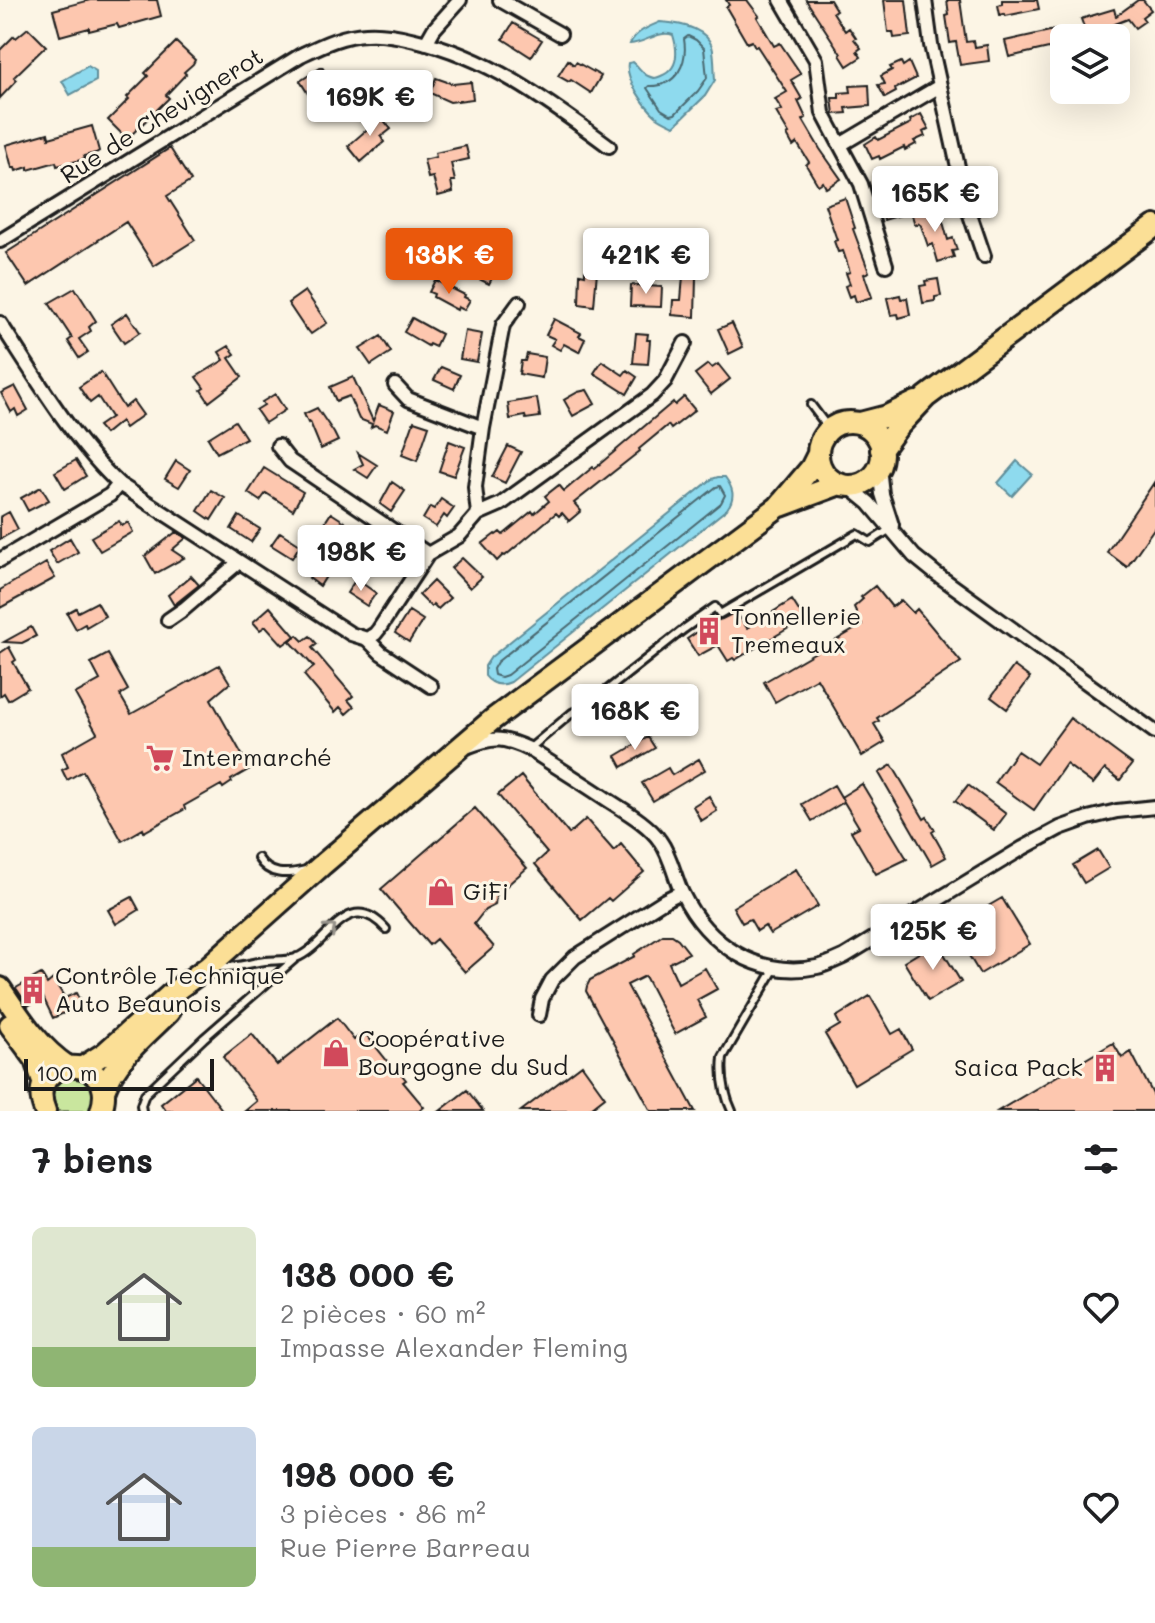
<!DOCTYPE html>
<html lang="fr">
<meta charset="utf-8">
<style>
body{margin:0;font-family:Mali,sans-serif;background:#f2f2f2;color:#202124;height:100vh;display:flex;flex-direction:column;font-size:30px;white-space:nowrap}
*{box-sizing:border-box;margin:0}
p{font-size:26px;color:#757577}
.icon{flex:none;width:44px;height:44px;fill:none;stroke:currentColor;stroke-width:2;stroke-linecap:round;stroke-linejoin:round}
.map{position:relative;height:1111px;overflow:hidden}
.side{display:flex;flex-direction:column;background:#fff;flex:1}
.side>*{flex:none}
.controls{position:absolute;left:1050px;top:24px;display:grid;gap:16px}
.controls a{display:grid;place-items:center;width:80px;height:80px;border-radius:12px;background:#fff;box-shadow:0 8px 32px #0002;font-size:40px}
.scale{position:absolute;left:24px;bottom:20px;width:190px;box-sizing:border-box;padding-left:8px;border:4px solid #1c1c1c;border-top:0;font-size:22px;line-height:28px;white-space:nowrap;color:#1c1c1c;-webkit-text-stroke:6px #fcf5e5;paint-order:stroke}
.price{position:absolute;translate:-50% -68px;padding:0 18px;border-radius:8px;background:#fff;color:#222;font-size:26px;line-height:52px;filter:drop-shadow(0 2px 4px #0008)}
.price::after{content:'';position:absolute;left:50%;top:48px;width:24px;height:18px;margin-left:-12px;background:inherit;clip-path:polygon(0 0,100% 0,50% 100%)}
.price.selected{background:#ea580c;color:#fff}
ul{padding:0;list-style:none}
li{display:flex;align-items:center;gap:24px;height:200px;padding:0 32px}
li span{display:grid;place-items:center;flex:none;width:224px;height:160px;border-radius:12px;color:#555}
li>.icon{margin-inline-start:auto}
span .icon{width:96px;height:96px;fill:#fffc;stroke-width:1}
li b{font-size:34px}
h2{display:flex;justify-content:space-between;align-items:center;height:96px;padding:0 32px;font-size:34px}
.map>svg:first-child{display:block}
</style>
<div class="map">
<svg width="1155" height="1111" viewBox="0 0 1155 1111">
<rect width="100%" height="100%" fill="#fcf5e5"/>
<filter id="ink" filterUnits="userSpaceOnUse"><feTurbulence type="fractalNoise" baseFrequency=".0125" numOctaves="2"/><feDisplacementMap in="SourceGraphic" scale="16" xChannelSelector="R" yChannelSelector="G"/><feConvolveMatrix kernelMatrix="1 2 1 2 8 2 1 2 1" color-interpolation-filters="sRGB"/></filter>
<g filter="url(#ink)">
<path fill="#c9e69e" stroke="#72815d" stroke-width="2" d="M83,1076L95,1088L92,1111H54L50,1092L60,1077Z"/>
<path fill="#8edaee" stroke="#608e9a" stroke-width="2" d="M660,22C677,23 705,27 712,46C715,56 714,70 715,80L705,96L674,126C668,123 661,120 656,116C644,105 625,79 628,63L633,62C638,66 643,74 648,76C654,79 656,78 661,76C679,69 678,51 673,35C658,30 646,43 630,44C635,32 648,27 660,22Z
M88,66L96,71V81L70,95L62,81Z
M1017,461L1032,474L1012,496L998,483Z
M718,477H725C733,488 736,497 727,509L511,682C500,687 492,685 485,676V666L491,657L712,479Z"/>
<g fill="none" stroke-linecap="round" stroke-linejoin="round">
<path stroke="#4a6870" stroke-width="2" d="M688,36L696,40L704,48L707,78L698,91L675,114L671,115L661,109L647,88L649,86C677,87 688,63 684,39Z
M720,486L725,495L721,503L507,675L501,677L494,675L493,669L497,662L716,487Z"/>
</g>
<path fill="#fdc7af" stroke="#1c1c1c" stroke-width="2" d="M90,0H157L161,16L119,28L117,24L89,31V28L60,36L53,10Z
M726,0H747L759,16L757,17L774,46L780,43L801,74L791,80L802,99L798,101L806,118L803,120L820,149L841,179L826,188L823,182L818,185L806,165L809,162L797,143L793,146L787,135L789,134L776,112L782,110L775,99L787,92L757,46L755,47L752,41L747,43L726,7L729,5Z
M806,0H830L836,10L833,12L845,31L849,28L856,38L854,39L861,48L857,51L861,57L847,66L840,55L841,54Z
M884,0H906L910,36L894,38L893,32H888Z
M947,0H960L966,42L974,41L975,47L987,45L989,61L960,65L956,42L950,43L946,16L949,15Z
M1002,0H1037L1039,9L1005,16L1004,14L1000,15L998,5L1002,4Z
M1138,0H1143L1151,10L1142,17L1145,21L1135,28L1128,19L1099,30L1102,38H1088L1081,19L1114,9L1116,16Z
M513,23L542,40L531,57L503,39Z
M28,28L46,46L14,77L17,80L0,98V50L14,36L16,38Z
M1059,29L1062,45L1009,57L1005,41Z
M176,42L195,60L193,64L184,72L186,74L166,95L169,98L127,139L108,120L129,99L127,97L148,76L145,73Z
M568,60L574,65L576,62L601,76L591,93L571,80L569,82L558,76Z
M901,62L903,66L909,62L916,78L895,89L896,92L885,98L878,85L885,84L881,76L892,70L890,67Z
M322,67L332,83L310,97L300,81Z
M436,78L453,84L471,82L473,99L450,102L430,93Z
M869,85L870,106L846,108L847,113L834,114L832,98H839V93L851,92L850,86Z
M378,113L391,129L381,137L384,142L361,162L348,146L371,126L367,121Z
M921,114L929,129L923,132L925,136L914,141L916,144L905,150L904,147L880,159L879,156L872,159L865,144L876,137L878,140L911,123L910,120Z
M92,126L99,151L96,153L84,156L85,159L57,166L56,162L28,170V167L16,171L15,168H12L6,145L48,133L49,138Z
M466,146L469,159L451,163L455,181H451L453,192L438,196L433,177L428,178L424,160L436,157L435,153Z
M170,148L191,181L167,196L195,240L154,266L126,222L28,286L6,253Z
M891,179L893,186L898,184L907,213L884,220L875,184Z
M845,198L855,228L853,229L869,272L864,274L872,297L856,302L854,295L849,297L845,286L850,284L846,273L850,272L843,251L838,252L834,241L837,240L825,205Z
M927,207L929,214L933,212L937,224L943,222L948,240L953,238L957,250L952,251L954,257L938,262L933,244L928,246L920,223L915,225L911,212Z
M485,257L499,265L489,284L475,277Z
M585,270L597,271L594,306L579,304L580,274L585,275Z
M683,276L696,277L695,317L672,315L673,300H681Z
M938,279L941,296L935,297V301L923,303L920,286L926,285L925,281Z
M435,280L465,295L464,297L470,300L464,310L458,307L457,310L433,297L434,294L429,292Z
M631,285L662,287L661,307L630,306Z
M75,288L96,321L89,327L91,331L79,339L88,352L79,358L68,341L72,338L49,303Z
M305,291L327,323L311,334L307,329L306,330L288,303Z
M900,295L901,299L907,298L910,315L899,318L898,314L891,315L887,298Z
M127,313L140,332L124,343L111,324Z
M412,318L441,334L435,347L429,344L428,346L404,332Z
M554,319L581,333L579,336L585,339L579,352L564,344L560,350L551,345L555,339L546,335Z
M732,323L743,347L729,354L718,329Z
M465,331L482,334L477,362L460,359Z
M636,333L648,334L647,340H650L648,364L633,363Z
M381,336L391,352L371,365L360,349Z
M229,346L235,354L229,358L242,377L209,402L201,390L204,388L196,377L224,360L219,352Z
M527,354L545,357L542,378L519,374L521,361H525Z
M602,361L623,375L627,370L637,377L627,394L594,373Z
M708,364L712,368L718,364L730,379L711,394L695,374Z
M441,367L460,375L454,389L434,380Z
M101,372L124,408L133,401L143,415L125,428L121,421L105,434L98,426L111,417L98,397L90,403L79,387Z
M353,377L373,421L379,405L394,411L387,430L375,425L371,427L372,424L359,419L349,396L336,401L330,387Z
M15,386L28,410L18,416L15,409L11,412L1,393Z
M587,390L595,404L573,416L564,400L578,392Z
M275,394L285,410L265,423L256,410L264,405L262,402Z
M684,397L695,410L671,429L668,425L639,449L640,451L574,503L581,511L569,521L562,513L559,516L556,513L505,556L503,555L497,561L482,544L495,534L496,535L500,532L503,535L532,511L534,514L549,501L545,496L559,485L564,491L593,467L594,469L673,402L675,405Z
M537,398L540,417L526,419L525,416L510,419L508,403Z
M317,408L334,433L338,441L321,449L310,422L308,423L304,414Z
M235,421L246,438L217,453L208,438Z
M414,421L429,426L417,461L402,455Z
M449,441L465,447L454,476L439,471Z
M508,446L521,452L505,483L492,477Z
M358,453L377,465L368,478L354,469L363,464Z
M76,460L86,476L65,489L55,472Z
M176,461L190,470L179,487L165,479Z
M264,468L303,492L293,510L266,493L260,501L248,493Z
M1155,481V527L1127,567L1107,552Z
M392,482L405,491L391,512L380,504Z
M41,487L49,500L28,511L21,498Z
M211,490L225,498L211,520L198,511Z
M441,499L454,508L447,518L444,515L436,527L423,519L430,507L434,509Z
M9,512L18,529L0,539V517Z
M331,513L373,540L375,537L388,545L387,547L395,552L387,563L359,545L356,550L322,527Z
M239,516L260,529L251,542L231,529Z
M119,521L122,526L128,522L133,532L100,551L91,537Z
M176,532L186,538L172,550L184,558L155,574L145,556Z
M280,532L300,545L292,558L271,545Z
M70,538L78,552L57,564L49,551Z
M320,557L333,565L320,586L309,578Z
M462,558L482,577L470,588L451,568Z
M46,563L55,578L0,608V590Z
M191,576L199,585L174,605L168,595Z
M356,579L376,593L367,606L347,593Z
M433,581L450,598L438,609L433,604L431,607L419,595Z
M875,586L892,607L901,600L913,613L917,609L961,662L877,718L879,721L874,724L885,742L862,756L817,678L775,702L764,682L862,625L854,607L863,599L861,597Z
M792,600L804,619L735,660L733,658L728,661L718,645L698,656L687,639L712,622L722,619L736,612L747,628Z
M97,602L105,616L86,627L85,624L76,629L67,613L76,608L78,612Z
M270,607L295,636L283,645L266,626L260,630L253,622Z
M409,611L423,620L409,642L395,633Z
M31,627L36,636L22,643L4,642Z
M297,635L303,641L310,636L317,644L312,648L353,696L348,700L354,707L346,714L340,707L335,712L304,675L314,667L290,641Z
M9,647L16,660L13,662L28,688L8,700L4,693L0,696V653Z
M108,654L128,690L120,695L131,714L219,665L230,683L211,699L250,769L231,780L232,782L223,788L221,785L184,806L185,809L144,832L143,829L122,841L83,771L67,780L62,770L68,767L62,753L97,733L75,694L100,680L91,663Z
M1014,666L1030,678L1007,709L991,697Z
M1070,718L1132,764L1120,780L1105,769L1093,784L1066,764L1034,810L995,782L1017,751L1036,764Z
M648,737L655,748L622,767L616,756Z
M699,759L705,770L653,801L642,783L668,768L672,775Z
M892,765L924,819L927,817L935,830L932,832L946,857L932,865L879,773Z
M521,776L569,834L586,819L614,851L621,844L644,872L611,901L608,898L582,920L535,864L547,853L498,795Z
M862,784L907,859L876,874L851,831L859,827L841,797Z
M834,785L844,802L812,821L802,804Z
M968,785L1006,814L994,830L955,801Z
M709,796L717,811L701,821L693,806Z
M475,808L527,868L496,895L495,905L485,910L474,924L494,947L465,972L436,939L429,945L381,889Z
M1098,850L1109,868L1084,883L1073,865Z
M796,869L818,906L770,934L765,926L757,931L750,919L742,923L733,907Z
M132,897L139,910L116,924L108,910Z
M1002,898L1030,944L980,974L952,927Z
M663,935H672L678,939L689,953L669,963L678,983L705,968L717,989L697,1000L706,1017L675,1034L645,976L627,985L695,1111H651L586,991L587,986L590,980L635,956L634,954Z
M937,942L961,982L928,1001L904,962Z
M41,974L47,984L53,979L65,998L76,993L82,1005L53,1018L43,997L28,1006L16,988Z
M870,996L892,1034L901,1029L912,1049L854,1084L825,1034L840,1025L836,1017Z
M337,1018L354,1040L364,1032L396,1072L398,1070L406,1080L403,1082L424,1107L419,1111H245L257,1101L223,1057L252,1034L277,1065Z
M1113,1043L1122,1058L1131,1052L1155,1098V1111H998Z
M582,1065L605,1097L587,1111H521Z
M196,1076L223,1111H166L161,1104Z
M467,1090L483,1111H440Z"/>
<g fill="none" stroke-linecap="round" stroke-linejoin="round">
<defs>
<path id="lane" d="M811,405L829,429
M529,749L572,713L587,706L684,629L715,607L720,614L857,534L870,542L892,528
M258,858C269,876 286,875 306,870
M216,967C232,969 249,963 265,961C275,960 286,961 296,958C329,945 347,886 386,929
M142,1111L141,1105L145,1094L204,1038L297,957
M732,1111C724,1094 721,1076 723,1057L775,968"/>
<path id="street" d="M500,0L560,34
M781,0L816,60L823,113L840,145L940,86
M925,0L931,45L966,203L984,256
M426,43L434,29L460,0
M840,145L861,184L886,265
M0,241L301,55C322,45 342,35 366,34C382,33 399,36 415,40C489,57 549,102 609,146
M0,323C35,376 73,441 119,484L351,634L367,639L381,653L431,686
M395,385L408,399L483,428
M278,446L290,461L428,554
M879,467L882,494L892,525
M847,485L869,503L914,556L935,573L1155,732
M478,514L475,487L483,428L503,325L519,303
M0,560L110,495L119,484
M168,620L184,609L239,562
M367,639L375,634L379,629L428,554L459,536L478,514L501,504L652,395L665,381L685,343
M469,746C495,736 505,738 529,749C554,765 578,780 602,796C621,809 647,822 660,841C671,856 674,876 682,893C707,944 758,979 817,967C826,965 836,960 845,956L1023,848L1060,828L1088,818L1117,811L1155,807
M539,1015L542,999L552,980L575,957L665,900L681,892"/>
<path id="primary" d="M818 454a32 32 0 1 1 64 0a32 32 0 1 1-64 0Z
M860,423L887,416L916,402
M881,450L897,428L926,397L1155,226
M781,506L840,484
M0,988C19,1016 38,1047 67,1066
M10,1025L36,1060L44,1084
M83,1067L105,1053L171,994L208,967L321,866L492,720L778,507L811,468L818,454
M104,1091C115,1059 146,1035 169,1012
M45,1111C22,1053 122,1051 101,1111"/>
</defs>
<use href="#lane" stroke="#1c1c1c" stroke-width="12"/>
<use href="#street" stroke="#1c1c1c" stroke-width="18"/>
<use href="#primary" stroke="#1c1c1c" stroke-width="26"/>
<use href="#lane" stroke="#fcf5e5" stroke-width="6"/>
<use href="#street" stroke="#fcf5e5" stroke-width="12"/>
<use href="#primary" stroke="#fbdf96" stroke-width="20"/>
</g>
<defs><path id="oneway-chevron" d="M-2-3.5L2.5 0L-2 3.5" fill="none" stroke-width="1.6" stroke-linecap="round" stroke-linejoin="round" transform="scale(2)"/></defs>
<use stroke="#97938b" href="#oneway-chevron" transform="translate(331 929) rotate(-41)"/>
</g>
<defs>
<symbol id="building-bare" viewBox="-9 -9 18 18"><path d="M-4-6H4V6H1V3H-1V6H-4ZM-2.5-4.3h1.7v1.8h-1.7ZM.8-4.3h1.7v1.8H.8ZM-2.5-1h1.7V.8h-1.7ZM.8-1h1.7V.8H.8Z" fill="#d1495b" stroke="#fcf5e5" stroke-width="2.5" paint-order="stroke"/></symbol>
<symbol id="supermarket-bare" viewBox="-9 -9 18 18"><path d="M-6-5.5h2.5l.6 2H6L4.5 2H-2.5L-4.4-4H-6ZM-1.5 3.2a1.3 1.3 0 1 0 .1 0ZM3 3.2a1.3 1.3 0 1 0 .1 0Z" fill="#d1495b" stroke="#fcf5e5" stroke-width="2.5" paint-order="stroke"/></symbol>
<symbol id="shop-bare" viewBox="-9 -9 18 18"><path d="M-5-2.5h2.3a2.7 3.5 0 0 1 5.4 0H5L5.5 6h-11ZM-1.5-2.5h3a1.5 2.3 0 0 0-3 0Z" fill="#d1495b" stroke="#fcf5e5" stroke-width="2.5" paint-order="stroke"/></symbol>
</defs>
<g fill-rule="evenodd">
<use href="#building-bare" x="689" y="611" width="40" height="40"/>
<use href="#supermarket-bare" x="140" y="738" width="40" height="40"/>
<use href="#shop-bare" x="421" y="872" width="40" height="40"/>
<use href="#building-bare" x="13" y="970" width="40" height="40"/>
<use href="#shop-bare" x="316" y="1033" width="40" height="40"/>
<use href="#building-bare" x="1085" y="1048" width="40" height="40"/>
</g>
<g text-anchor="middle" stroke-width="6" stroke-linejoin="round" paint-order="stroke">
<g font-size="24" fill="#1c1c1c" stroke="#fcf5e5">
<text transform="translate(162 116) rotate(-32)" y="8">Rue de Chevignerot</text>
</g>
<g font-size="24" fill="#1c1c1c" stroke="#fcf5e5" text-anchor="start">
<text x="731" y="625">Tonnellerie<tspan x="731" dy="28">Tremeaux</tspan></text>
<text x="182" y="766">Intermarché</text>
<text x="463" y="900">GiFi</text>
<text x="55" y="984">Contrôle Technique<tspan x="55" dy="28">Auto Beaunois</tspan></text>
<text x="358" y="1047">Coopérative<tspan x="358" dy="28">Bourgogne du Sud</tspan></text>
<text x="1083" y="1076" text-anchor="end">Saica Pack</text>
</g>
</g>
</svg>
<div class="controls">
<a><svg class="icon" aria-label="layers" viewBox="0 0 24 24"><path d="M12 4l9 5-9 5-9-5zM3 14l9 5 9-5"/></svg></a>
</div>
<div class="scale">100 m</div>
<b class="price" style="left:370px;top:138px">169K €</b>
<b class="price" style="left:935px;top:234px">165K €</b>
<b class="price selected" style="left:449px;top:296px">138K €</b>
<b class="price" style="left:646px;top:296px">421K €</b>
<b class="price" style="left:361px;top:593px">198K €</b>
<b class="price" style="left:635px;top:752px">168K €</b>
<b class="price" style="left:933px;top:972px">125K €</b>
</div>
<section class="side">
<h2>7 biens<svg class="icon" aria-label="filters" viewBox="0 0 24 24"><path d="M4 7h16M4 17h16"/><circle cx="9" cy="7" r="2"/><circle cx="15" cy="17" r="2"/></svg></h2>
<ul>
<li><span style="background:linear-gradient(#dfe7d0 75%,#8fb573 0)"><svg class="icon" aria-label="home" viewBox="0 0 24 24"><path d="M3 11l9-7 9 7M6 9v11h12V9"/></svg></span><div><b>138 000 €</b><p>2 pièces · 60 m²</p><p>Impasse Alexander Fleming</p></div><svg class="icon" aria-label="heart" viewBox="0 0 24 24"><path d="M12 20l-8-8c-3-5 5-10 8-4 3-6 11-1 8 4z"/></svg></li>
<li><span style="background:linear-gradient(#c9d6e8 75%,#8fb573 0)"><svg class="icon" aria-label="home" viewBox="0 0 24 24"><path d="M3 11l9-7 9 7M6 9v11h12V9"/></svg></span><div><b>198 000 €</b><p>3 pièces · 86 m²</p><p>Rue Pierre Barreau</p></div><svg class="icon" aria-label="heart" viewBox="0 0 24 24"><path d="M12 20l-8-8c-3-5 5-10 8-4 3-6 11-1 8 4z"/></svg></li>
</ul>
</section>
